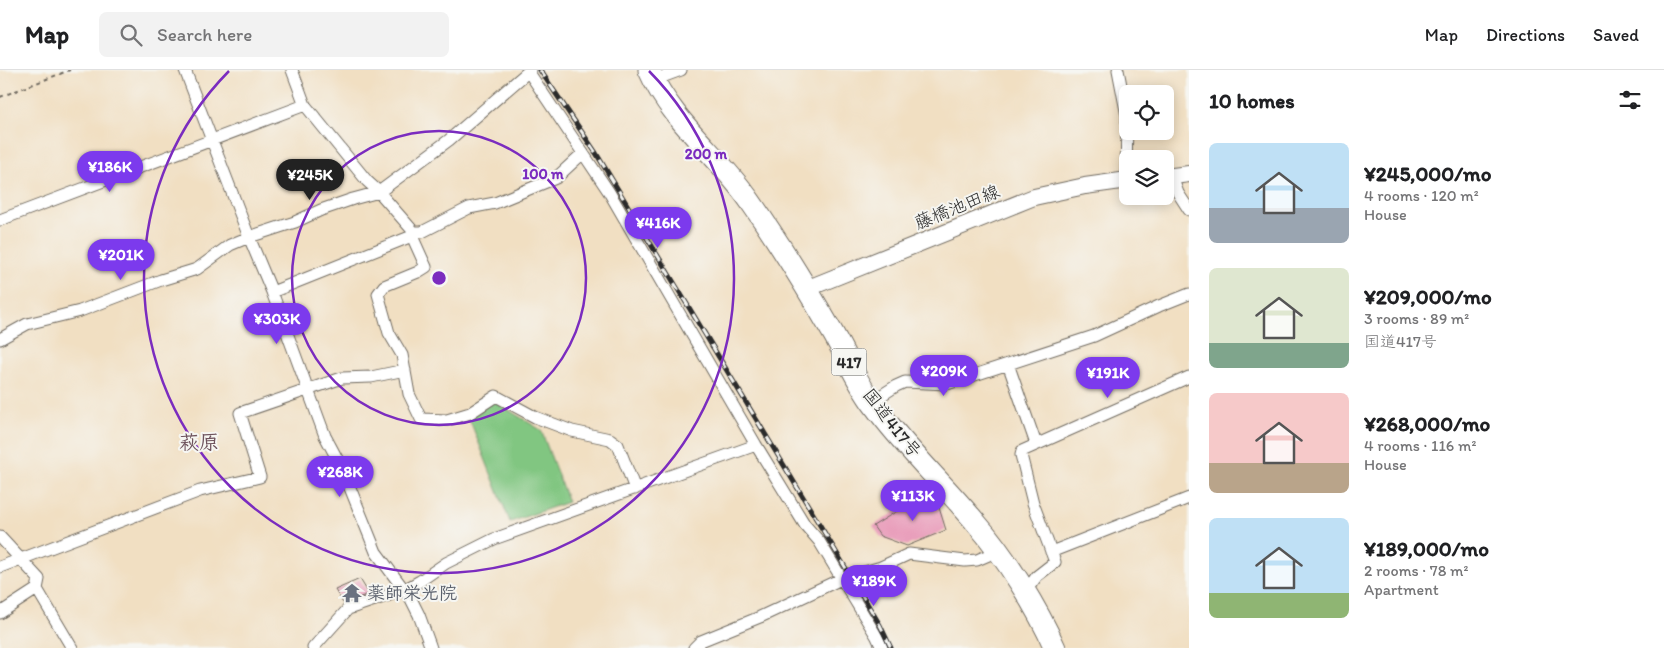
<!DOCTYPE html>
<meta charset="utf-8">
<style>
body{margin:0;font-family:Itim,"Klee One",sans-serif;background:#f2f2f2;color:#202124;height:100vh;display:flex;flex-direction:column;font-size:19px;white-space:nowrap}
*{box-sizing:border-box;margin:0}
p{font-size:16px;color:#757577}
.icon{flex:none;width:28px;height:28px;fill:none;stroke:currentColor;stroke-width:2;stroke-linecap:round;stroke-linejoin:round}
.map{position:relative;flex:1;overflow:hidden}
.panel{display:flex;flex-direction:column;background:#fff;width:475px}
.panel>*{flex:none}
.buttons{position:absolute;left:1119px;top:15px;display:grid;gap:10px}
.buttons a{display:grid;place-items:center;width:55px;height:55px;border-radius:8px;background:#fff;box-shadow:0 2px 12px #0003;font-size:25px}
.price{position:absolute;translate:-50% -42px;padding:0 11px;border-radius:18px;background:#7c3aed;color:#fff;font-size:16px;line-height:32px;filter:drop-shadow(0 1px 2px #0008)}
.price::after{content:'';position:absolute;left:50%;top:30px;width:15px;height:11px;margin-left:-8px;background:inherit;clip-path:polygon(0 0,100% 0,50% 100%)}
.price.active{background:#222;color:#fff}
ul{padding:0;list-style:none}
li{display:flex;align-items:center;gap:15px;height:125px;padding:0 20px}
li span{display:grid;place-items:center;flex:none;width:140px;height:100px;border-radius:8px;color:#555}
li>.icon{margin-inline-start:auto}
span .icon{width:60px;height:60px;fill:#fffc;stroke-width:1}
li b{font-size:21px}
h2{display:flex;justify-content:space-between;align-items:center;height:60px;padding:0 20px;font-size:21px}
header{display:flex;align-items:center;gap:30px;box-sizing:border-box;height:70px;padding:0 25px;background:#fff;border-bottom:1px solid #e0e0e0}
header strong{font-size:24px}
nav{display:flex;gap:28px;margin-inline-start:auto;font-size:18px}
.search{width:350px;height:45px;background:#f2f2f2;display:flex;align-items:center;gap:12px;box-sizing:border-box;padding:0 18px;border-radius:8px;color:#757577;font-size:19px}
main{display:flex;flex:1;min-height:0}
.map>svg:first-child{display:block}
</style>
<header>
<strong>Map</strong>
<div class="search"><svg class="icon" aria-label="search" viewBox="0 0 24 24"><circle cx="10" cy="10" r="6"/><path d="M15 15l6 6"/></svg>Search here</div>
<nav><a>Map</a><a>Directions</a><a>Saved</a></nav>
</header>
<main>
<div class="map">
<svg width="1189" height="578" viewBox="0 0 1189 578">
<rect width="100%" height="100%" fill="#f6f6f2"/>
<filter id="ink" filterUnits="userSpaceOnUse"><feTurbulence type="fractalNoise" baseFrequency=".02" numOctaves="2"/><feDisplacementMap in="SourceGraphic" scale="10" xChannelSelector="R" yChannelSelector="G"/><feConvolveMatrix kernelMatrix="1 2 1 2 8 2 1 2 1" color-interpolation-filters="sRGB"/></filter>
<filter id="wash" filterUnits="userSpaceOnUse"><feTurbulence type="fractalNoise" baseFrequency=".0096" numOctaves="4" result="noise"/><feDisplacementMap in="SourceGraphic" scale="20" xChannelSelector="R" yChannelSelector="G"/><feGaussianBlur stdDeviation="1.12" result="paint"/><feColorMatrix in="noise" values="0 0 0 0 0 0 0 0 0 0 0 0 0 0 0 0 0 1.4 0 .05"/><feComposite in="paint" operator="in"/></filter>
<g filter="url(#wash)">
<rect width="100%" height="100%" fill="#f1dfc2"/>
<path fill="#81c681" stroke="#567856" d="M494,331L541,360L568,432L510,452L469,348Z"/>
<g id="blocks">
<path fill="#e99ebb" d="M931,420L935,425L946,460L907,476L880,466L873,456Z
M360,509L369,524L343,533L335,520Z"/>
</g>
</g>
<g filter="url(#ink)">
<use href="#blocks" fill-opacity="0" stroke="#706a60" stroke-width="1"/>
<g fill="none" stroke-linecap="round" stroke-linejoin="round">
<defs>
<path id="street" d="M185,0L249,167L272,222L325,366L342,398L376,482L411,529L419,545L431,578
M292,0L305,35L367,111L379,122L414,162L412,166L426,197L418,202L384,216L378,224L389,263L402,285L409,324L421,349L447,350L470,343L496,326L535,347L572,361L610,369L618,375L635,419
M1118,0L1127,46L1126,111
M528,1L609,122L756,375L805,455L819,471L877,567L882,578
M654,10L681,0
M1172,107L1178,123L1189,140
M0,150L305,35
M414,162H422L469,138L495,133L556,108L583,83
M272,222L412,166
M0,269L27,254L80,241L161,210L197,199L230,175L249,167L295,152L321,140L353,129L379,122L449,70L530,0
M1008,294L1036,374
M871,332L896,316L905,312L947,314L1094,266L1159,236L1189,224
M0,467L39,509L37,519L0,543
M1051,482L1189,428
M0,497L200,421L260,407L240,343L342,308L371,307L405,300
M37,519L72,578
M1025,522L1037,506L1055,492L1033,433L1021,385L1022,381L1189,307
M313,578L348,539L404,520L420,511L446,493L494,469L756,375
M694,578L701,571L760,547L841,509L881,497L909,484L965,491L977,490L998,481"/>
<path id="secondary" d="M1165,107L1189,104
M806,219L1034,127L1085,116L1128,110"/>
<path id="highway" d="M649,0C671,51 719,86 750,131C780,174 808,220 834,265C847,288 858,314 873,334C904,377 943,413 977,454C1005,486 1038,539 1055,578"/>
</defs>
<use href="#street" stroke="#706a60" stroke-width="13"/>
<use href="#secondary" stroke="#706a60" stroke-width="18"/>
<use href="#highway" stroke="#706a60" stroke-width="23"/>
<path stroke="#706a60" stroke-width="2" stroke-dasharray="4 4" stroke-linecap="butt" d="M0,27L70,0"/>
<use href="#street" stroke="#fff" stroke-width="11"/>
<use href="#secondary" stroke="#fff" stroke-width="16"/>
<use href="#highway" stroke="#fff" stroke-width="21"/>
<defs>
<path id="rail" d="M540,0L596,83L880,555L891,578"/>
</defs>
<use href="#rail" stroke="#2b2b2b" stroke-width="5"/>
<use href="#rail" stroke="#f6f6f2" stroke-width="3" stroke-dasharray="9" stroke-linecap="butt"/>
</g>
</g>
<g fill="none" stroke="#7b2cbf" stroke-width="2.5">
<circle cx="439" cy="208" r="147"/>
<path d="M649 1A295 295 0 1 1 229 1"/>
</g>
<defs>
<symbol id="temple-bare" viewBox="-9 -9 18 18"><path d="M0-6L5-2H3V0L6.5 2.5H4V6H1.5V3h-3V6H-4V2.5H-6.5L-3 0V-2H-5Z" fill="#6b7280" stroke="#f6f6f2" stroke-width="2.5" paint-order="stroke"/></symbol>
</defs>
<g fill-rule="evenodd">
<use href="#temple-bare" x="338" y="509" width="28" height="28"/>
</g>
<g text-anchor="middle" stroke-width="4" stroke-linejoin="round" paint-order="stroke">
<rect fill="#f6f6f2" stroke="#686867" stroke-width="1" x="831.5" y="278.5" width="35" height="27" rx="4"/>
<g font-size="16" font-weight="bold" fill="#2b2b2b">
<text x="849" y="298">417</text>
</g>
<g font-size="18" fill="#2b2b2b" stroke="#f6f6f2">
<text transform="translate(957 137) rotate(-22)" y="6">藤橋池田線</text>
<text transform="translate(892 353) rotate(52)" y="6">国道417号</text>
</g>
<g font-size="18" font-weight="bold" fill="#5b616d" stroke="#f6f6f2" text-anchor="start">
<text x="367" y="529">薬師栄光院</text>
</g>
<g font-size="20" font-weight="bold" fill="#6e535d" stroke="#f6f6f2">
<text x="199" y="379">萩原</text>
</g>
</g>
<circle cx="439" cy="208" r="8" fill="#7b2cbf" stroke="#f6f6f2" stroke-width="2.5"/>
<g font-size="15" text-anchor="middle" font-weight="bold" fill="#7b2cbf" stroke="#f6f6f2" stroke-width="4" stroke-linejoin="round" paint-order="stroke">
<text x="706" y="89">200 m</text>
<text x="543" y="109">100 m</text>
</g>
</svg>
<div class="buttons">
<a><svg class="icon" aria-label="locate" viewBox="0 0 24 24"><circle cx="12" cy="12" r="6"/><path d="M12 2v4M12 18v4M2 12h4M18 12h4"/></svg></a>
<a><svg class="icon" aria-label="layers" viewBox="0 0 24 24"><path d="M12 4l9 5-9 5-9-5zM3 14l9 5 9-5"/></svg></a>
</div>
<b class="price" style="left:110px;top:123px">¥186K</b>
<b class="price active" style="left:310px;top:131px">¥245K</b>
<b class="price" style="left:658px;top:179px">¥416K</b>
<b class="price" style="left:121px;top:211px">¥201K</b>
<b class="price" style="left:277px;top:275px">¥303K</b>
<b class="price" style="left:944px;top:327px">¥209K</b>
<b class="price" style="left:1108px;top:329px">¥191K</b>
<b class="price" style="left:340px;top:428px">¥268K</b>
<b class="price" style="left:913px;top:452px">¥113K</b>
<b class="price" style="left:874px;top:537px">¥189K</b>
</div>
<section class="panel">
<h2>10 homes<svg class="icon" aria-label="filters" viewBox="0 0 24 24"><path d="M4 7h16M4 17h16"/><circle cx="9" cy="7" r="2"/><circle cx="15" cy="17" r="2"/></svg></h2>
<ul>
<li><span style="background:linear-gradient(#bfe0f5 65%,#9aa5b1 0)"><svg class="icon" aria-label="home" viewBox="0 0 24 24"><path d="M3 11l9-7 9 7M6 9v11h12V9"/></svg></span><div><b>¥245,000/mo</b><p>4 rooms · 120 m²</p><p>House</p></div></li>
<li><span style="background:linear-gradient(#dfe7d0 75%,#7fa58c 0)"><svg class="icon" aria-label="home" viewBox="0 0 24 24"><path d="M3 11l9-7 9 7M6 9v11h12V9"/></svg></span><div><b>¥209,000/mo</b><p>3 rooms · 89 m²</p><p>国道417号</p></div></li>
<li><span style="background:linear-gradient(#f6c9c9 70%,#b9a48a 0)"><svg class="icon" aria-label="home" viewBox="0 0 24 24"><path d="M3 11l9-7 9 7M6 9v11h12V9"/></svg></span><div><b>¥268,000/mo</b><p>4 rooms · 116 m²</p><p>House</p></div></li>
<li><span style="background:linear-gradient(#bfe0f5 75%,#8fb573 0)"><svg class="icon" aria-label="home" viewBox="0 0 24 24"><path d="M3 11l9-7 9 7M6 9v11h12V9"/></svg></span><div><b>¥189,000/mo</b><p>2 rooms · 78 m²</p><p>Apartment</p></div></li>
</ul>
</section>
</main>
